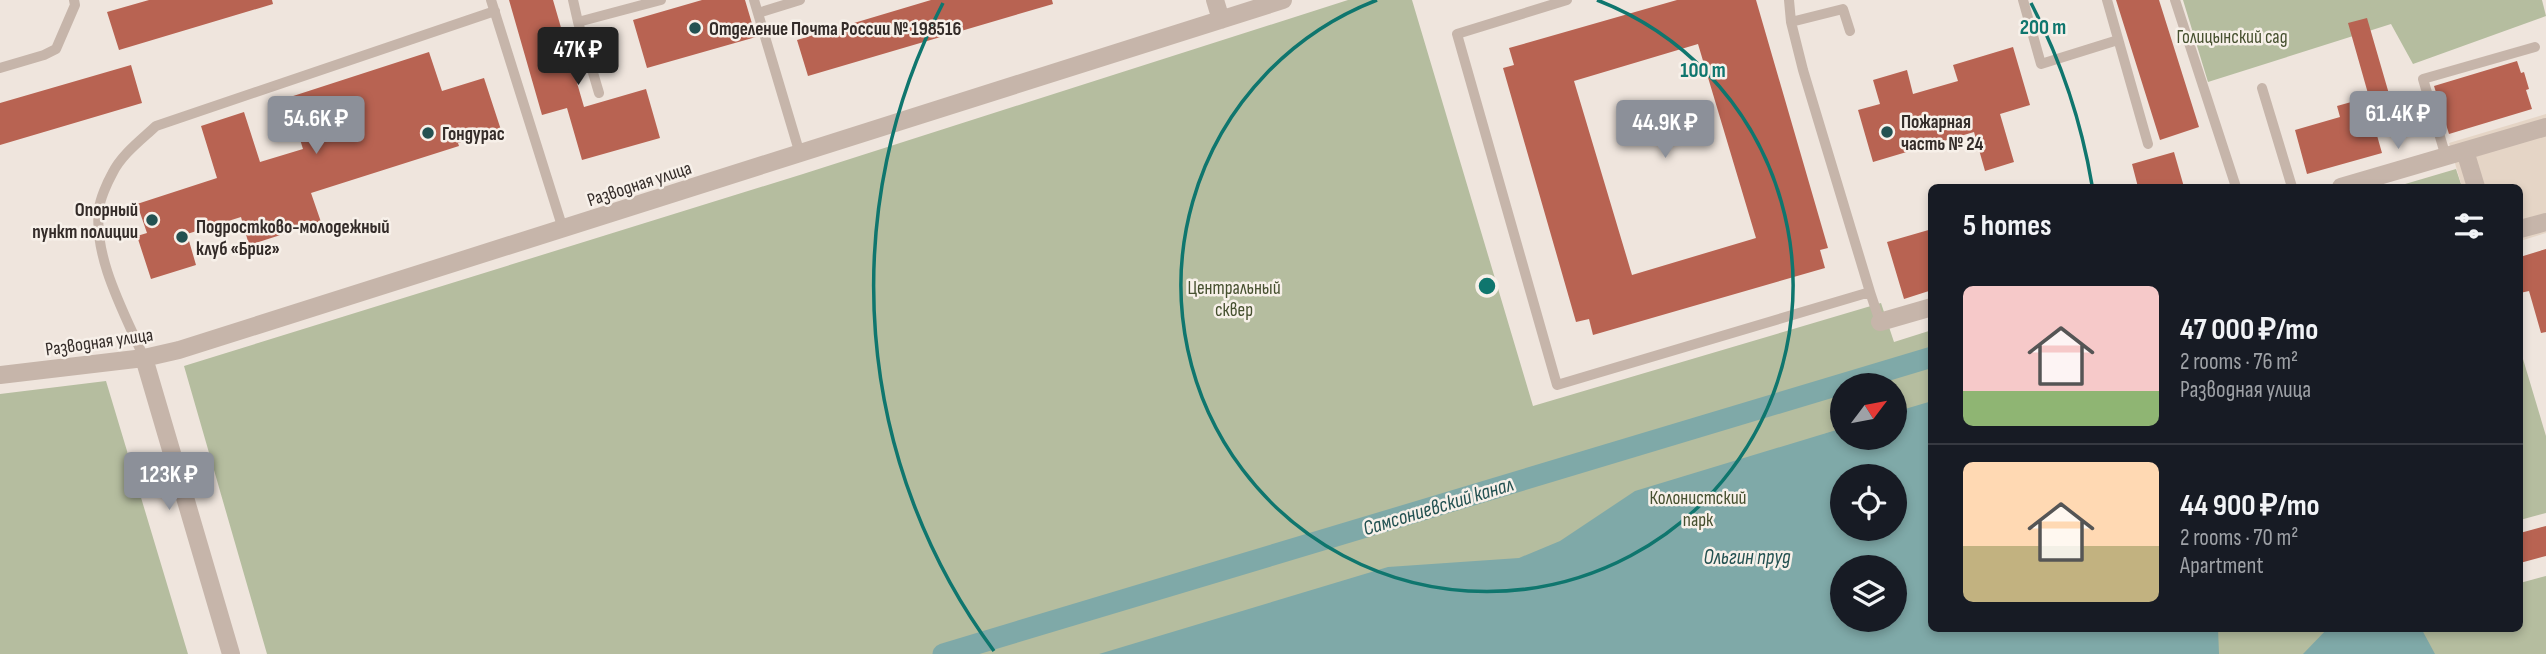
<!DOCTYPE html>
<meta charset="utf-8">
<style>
body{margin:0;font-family:"Sofia Sans Condensed",sans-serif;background:#20242c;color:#f1f3f6;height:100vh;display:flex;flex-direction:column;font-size:26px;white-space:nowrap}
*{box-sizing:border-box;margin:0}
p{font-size:23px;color:#9ea1a6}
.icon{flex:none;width:38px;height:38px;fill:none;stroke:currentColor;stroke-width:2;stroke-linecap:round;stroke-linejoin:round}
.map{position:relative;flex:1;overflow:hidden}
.side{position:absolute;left:1928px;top:184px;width:595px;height:448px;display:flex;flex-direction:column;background:#171b24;border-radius:10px;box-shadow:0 4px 10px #0003}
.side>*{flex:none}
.needle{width:46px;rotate:58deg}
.fabs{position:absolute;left:1830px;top:373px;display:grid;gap:14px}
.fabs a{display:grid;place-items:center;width:77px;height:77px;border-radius:50%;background:#171b24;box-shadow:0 4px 10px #0003;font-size:35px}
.price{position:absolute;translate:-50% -60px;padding:0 16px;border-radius:7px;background:#8c9099;color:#fff;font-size:23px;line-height:46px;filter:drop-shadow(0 2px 4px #0008)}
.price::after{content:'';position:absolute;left:50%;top:42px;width:21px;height:16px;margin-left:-10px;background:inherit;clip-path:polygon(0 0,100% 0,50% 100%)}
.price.active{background:#222;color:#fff}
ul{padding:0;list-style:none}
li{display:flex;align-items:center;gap:21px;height:175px;padding:0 35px}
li+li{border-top:2px solid #363941}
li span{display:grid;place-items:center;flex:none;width:196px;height:140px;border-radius:10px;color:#555}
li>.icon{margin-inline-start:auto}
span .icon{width:84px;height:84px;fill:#fffc;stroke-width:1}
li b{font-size:30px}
h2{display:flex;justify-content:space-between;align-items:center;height:84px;padding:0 35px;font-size:30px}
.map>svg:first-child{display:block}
</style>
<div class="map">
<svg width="2546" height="654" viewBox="0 0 2546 654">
<rect width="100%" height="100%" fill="#efe5dd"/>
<path fill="#b5bd9f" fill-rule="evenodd" d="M1348,0H1412L1533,406L1881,303L1894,342L1932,330V628H2520V583L2546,576V654H267L184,366L803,174ZM1843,385H1895V438H1843ZM1843,476H1895V528H1843ZM1843,567H1895V620H1843Z
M2183,0H2542L2546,16L2413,64L2391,24L2208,82Z
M2456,169L2462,187H2395Z
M2520,349L2546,436V513L2520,520Z
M106,381L188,654H0V394Z"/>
<path fill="#e5d5c6" d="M2546,114V233L2520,241V187H2462L2449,143Z"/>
<path fill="#7fa9a8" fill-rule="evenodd" d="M1932,401V628H2218L2219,654H1099L1388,567L1519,558L1560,541L1635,491L1843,428V438H1895V412ZM1843,476H1895V528H1843ZM1843,567H1895V620H1843Z
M2328,628H2421L2435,654H2303Z"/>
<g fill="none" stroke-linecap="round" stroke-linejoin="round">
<path stroke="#7fa9a8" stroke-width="21" d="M943,654L1932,357"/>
</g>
<path fill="#b86352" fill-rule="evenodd" d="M149,0H272L273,4L119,50L107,12Z
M509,0H553L584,107L646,89L660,138L582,160L567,108L542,115Z
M702,0H745L756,37L647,68L633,20Z
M931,0H1052L1053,4L808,76L797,40Z
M1677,0H1756L1828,248L1820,250L1825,268L1593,335L1589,319L1576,322L1503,68L1514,65L1509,48ZM1698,44L1756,238L1632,275L1574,81Z
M2116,0H2159L2199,127L2160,140Z
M2367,18L2398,125L2376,132L2382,153L2307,174L2295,130L2340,117L2337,106L2369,97L2348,23Z
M2013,47L2030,105L2000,114L2014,162L1985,171L1974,132L1873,162L1858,110L1880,104L1873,80L1907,70L1913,94L1958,81L1953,65Z
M429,52L442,91L484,78L501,130L458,143L459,146L311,193L321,222L249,245L241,217L187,234L196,265L151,279L137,236L147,233L137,204L217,178L201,126L244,112L260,162L303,149L287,98Z
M2517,61L2521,73L2524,72L2529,89L2526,90L2532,109L2449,134L2434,86Z
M131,65L142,103L0,145V103Z
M2174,152L2184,187H2138L2132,164Z
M1932,229V290L1904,299L1887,242Z
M2546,249V332L2541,333L2529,291L2520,293V257Z
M2546,526V556L2520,563V533Z"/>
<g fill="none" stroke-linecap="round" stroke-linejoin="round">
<path stroke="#c6b5aa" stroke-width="10" d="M491,0L563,229
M573,0L578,22L661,0
M754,0L800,154
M1567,0L1457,34L1557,385L1870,292L1803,70L1791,22L1789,0
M2023,0L2041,64L2118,40
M2107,0L2148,144
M2175,0L2236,187
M758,13L800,0
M578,22L599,93
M1791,22L1843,9L1850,31
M0,68L44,55L56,49L75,5L74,0
M2262,88L2292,187
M2446,157L2423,79L2535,47
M1870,292L1880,322
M144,358C125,314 93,258 99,209C100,199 107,183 112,174C121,155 141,140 156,126L495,11"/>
<path stroke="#c6b5aa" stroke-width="18" d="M1215,0L1221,20
M2465,151L2476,187
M2341,187L2546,127
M2520,229L2546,222
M1880,322L1932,307
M144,358L231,654
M0,375L144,358L179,350L1283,0"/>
</g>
<g fill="none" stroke="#0f766e" stroke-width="3.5">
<path d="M1597 0A306 306 0 1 1 1377 0"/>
<path d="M994 651A613 613 0 0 1 943 3M2031 3A613 613 0 0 1 2092 185"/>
</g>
<g fill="#235151" stroke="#f7f0e9" stroke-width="2.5">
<circle cx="695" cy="28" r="7"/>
<circle cx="1887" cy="132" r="7"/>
<circle cx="428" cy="133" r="7"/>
<circle cx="152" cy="220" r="7"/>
<circle cx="182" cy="237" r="7"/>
</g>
<g text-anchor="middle" stroke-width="5" stroke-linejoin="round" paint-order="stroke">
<g font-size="19" font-weight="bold" fill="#342c29" stroke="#f7f0e9" text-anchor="start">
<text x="709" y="35">Отделение Почта России № 198516</text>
<text x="1901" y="128">Пожарная<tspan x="1901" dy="22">часть № 24</tspan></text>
<text x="442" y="140">Гондурас</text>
<text x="138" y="216" text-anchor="end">Опорный<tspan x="138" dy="22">пункт полиции</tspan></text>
<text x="196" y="233">Подростково-молодежный<tspan x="196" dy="22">клуб «Бриг»</tspan></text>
</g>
<g font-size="19" fill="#46502f" stroke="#f7f0e9">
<text x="2232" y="43">Голицынский сад</text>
<text x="1234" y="294">Центральный<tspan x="1234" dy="22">сквер</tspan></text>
<text x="1698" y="504">Колонистский<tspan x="1698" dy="22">парк</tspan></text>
</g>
<g font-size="19" fill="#342c29" stroke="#f7f0e9">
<text transform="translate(639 183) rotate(-18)" y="7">Разводная улица</text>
<text transform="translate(99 341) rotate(-8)" y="7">Разводная улица</text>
</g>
<g font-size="21" font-style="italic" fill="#235151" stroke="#f7f0e9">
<text transform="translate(1438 506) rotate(-17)" y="7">Самсониевский канал</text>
<text x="1747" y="564">Ольгин пруд</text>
</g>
</g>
<circle cx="1487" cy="286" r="10" fill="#0f766e" stroke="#f7f0e9" stroke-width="3.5"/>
<g font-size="21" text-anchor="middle" font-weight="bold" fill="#0f766e" stroke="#f7f0e9" stroke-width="5" stroke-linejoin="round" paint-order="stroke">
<text x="2043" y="34">200 m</text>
<text x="1703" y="77">100 m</text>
</g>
</svg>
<div class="fabs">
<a><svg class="needle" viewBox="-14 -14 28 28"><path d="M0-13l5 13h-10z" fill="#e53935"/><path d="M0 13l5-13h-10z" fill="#9ea1a6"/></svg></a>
<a><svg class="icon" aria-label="locate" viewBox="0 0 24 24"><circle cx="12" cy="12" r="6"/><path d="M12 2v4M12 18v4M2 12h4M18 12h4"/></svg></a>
<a><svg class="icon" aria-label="layers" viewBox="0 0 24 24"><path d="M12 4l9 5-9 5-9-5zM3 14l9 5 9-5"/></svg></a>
</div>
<b class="price active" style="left:578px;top:87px">47K ₽</b>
<b class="price" style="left:2398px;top:151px">61.4K ₽</b>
<b class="price" style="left:316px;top:156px">54.6K ₽</b>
<b class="price" style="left:1665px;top:160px">44.9K ₽</b>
<b class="price" style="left:169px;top:512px">123K ₽</b>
<section class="side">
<h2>5 homes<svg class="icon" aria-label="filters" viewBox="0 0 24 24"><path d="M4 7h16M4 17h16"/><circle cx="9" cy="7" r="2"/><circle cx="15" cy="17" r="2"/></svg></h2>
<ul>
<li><span style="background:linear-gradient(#f6c9c9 75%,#8fb573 0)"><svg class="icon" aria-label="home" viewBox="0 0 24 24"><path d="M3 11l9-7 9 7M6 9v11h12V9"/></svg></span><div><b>47 000 ₽/mo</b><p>2 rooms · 76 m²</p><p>Разводная улица</p></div></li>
<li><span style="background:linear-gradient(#ffd9b3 60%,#c2b280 0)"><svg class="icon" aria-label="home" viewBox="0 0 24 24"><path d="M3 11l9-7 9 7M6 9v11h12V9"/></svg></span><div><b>44 900 ₽/mo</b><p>2 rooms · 70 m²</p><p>Apartment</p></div></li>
</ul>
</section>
</div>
